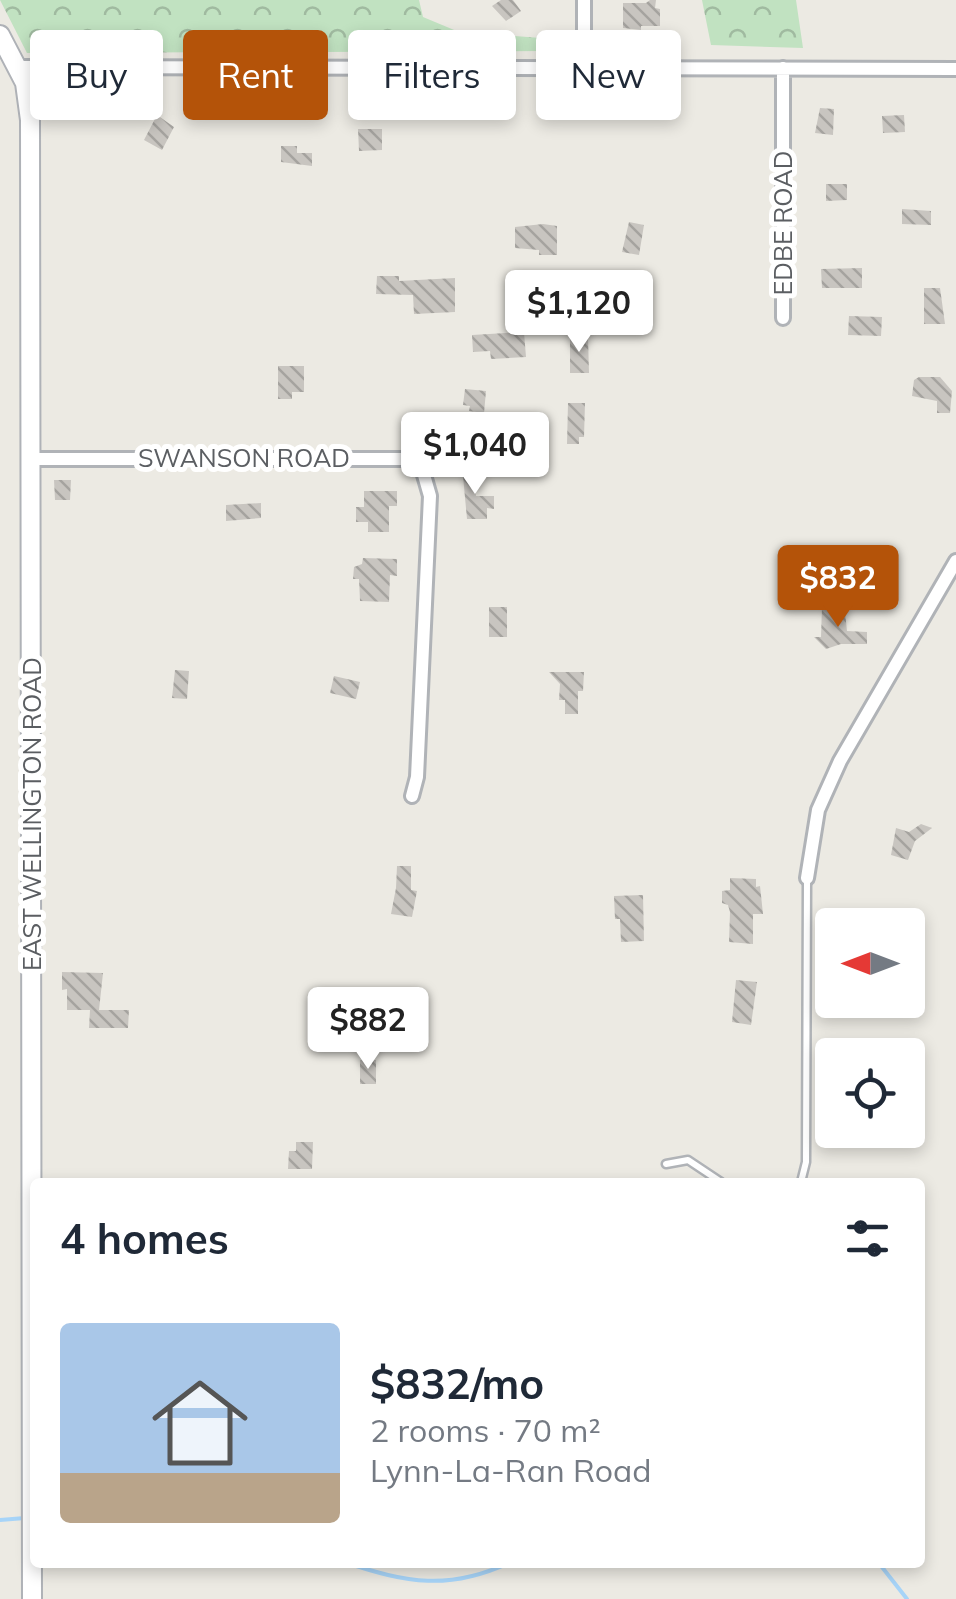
<!DOCTYPE html>
<meta charset="utf-8">
<style>
body{margin:0;font-family:Mulish,sans-serif;background:#f6f6f7;color:#1f2937;height:100vh;display:flex;flex-direction:column;font-size:38px;white-space:nowrap}
*{box-sizing:border-box;margin:0}
p{font-size:32px;color:#747a83}
.icon{flex:none;width:55px;height:55px;fill:none;stroke:currentColor;stroke-width:2;stroke-linecap:round;stroke-linejoin:round}
.map{position:relative;flex:1;overflow:hidden}
.side{position:absolute;left:30px;top:1178px;width:895px;height:390px;display:flex;flex-direction:column;background:#fff;border-radius:10px;box-shadow:0 5px 15px #0003}
.side>*{flex:none}
.guide{position:absolute;left:30px;top:30px;width:898px;height:90px;display:flex;gap:20px}
.needle{width:65px;rotate:270deg}
.tools{position:absolute;left:815px;top:908px;display:grid;gap:20px}
.tools a{display:grid;place-items:center;width:110px;height:110px;border-radius:10px;background:#fff;box-shadow:0 5px 15px #0003;font-size:50px}
.price{position:absolute;translate:-50% -85px;padding:0 22px;border-radius:10px;background:#fff;color:#222;font-size:32px;line-height:65px;filter:drop-shadow(0 2px 5px #0008)}
.price::after{content:'';position:absolute;left:50%;top:60px;width:30px;height:22px;margin-left:-15px;background:inherit;clip-path:polygon(0 0,100% 0,50% 100%)}
.price.active{background:#b45309;color:#fff}
ul{padding:0;list-style:none}
li{display:flex;align-items:center;gap:30px;height:250px;padding:0 30px}
li span{display:grid;place-items:center;flex:none;width:280px;height:200px;border-radius:10px;color:#555}
li>.icon{margin-inline-start:auto}
span .icon{width:120px;height:120px;fill:#fffc;stroke-width:1}
li b{font-size:42px}
h2{display:flex;justify-content:space-between;align-items:center;height:120px;padding:0 30px;font-size:42px}
.chip{padding:0 35px;border-radius:10px;background:#fff;box-shadow:0 5px 15px #0003;font-size:35px;line-height:90px}
.chip.active{background:#b45309;color:#fff}
.map>svg:first-child{display:block}
</style>
<div class="map">
<svg width="956" height="1599" viewBox="0 0 956 1599">
<defs>
<pattern id="forest-crowns" width="20" height="18" patternUnits="userSpaceOnUse" patternTransform="scale(2.5)"><rect width="20" height="18" fill="#c1e2c1"/><path d="M2 6a3 3 0 1 1 6 0M12 15a3 3 0 1 1 6 0" fill="none" stroke="#a0baa0"/></pattern>
<pattern id="building-back-hatch" width="6" height="6" patternUnits="userSpaceOnUse" patternTransform="scale(2.5)"><rect width="6" height="6" fill="#c8c5c0"/><path d="M-1 5l2 2M0 0l6 6M5-1l2 2" fill="none" stroke="#a5a39f"/></pattern>
</defs>
<rect width="100%" height="100%" fill="#eceae3"/>
<path fill="url(#forest-crowns)" d="M0,0H419L423,17L459,32L554,39L547,51L27,53Z
M702,0H796L803,48L711,45Z"/>
<g fill="none" stroke-linecap="round" stroke-linejoin="round">
<path stroke="#a7d4f8" stroke-width="4" d="M0,1520L25,1518
M344,1562C407,1583 449,1591 511,1562
M878,1562L907,1599"/>
</g>
<path fill="url(#building-back-hatch)" d="M501,0H513L521,11L506,21L492,6Z
M650,0H656L655,8L660,9V26H641V30L623,28V3H646Z
M820,108L834,109L833,135L815,133Z
M157,115L174,127L162,150L144,140Z
M904,115L905,132L883,133L882,116Z
M358,129H382V150L359,151Z
M281,146H297V153H312V166L281,162Z
M826,184H847V200L826,201Z
M902,209L931,211V225L902,224Z
M629,222L644,225L639,255L622,252Z
M543,224L557,226V255H539V250L515,248V227Z
M862,268V288H822L821,269Z
M377,276H399V281L455,278V312L414,314L413,295L376,294Z
M924,288H940L945,324H924Z
M849,316L882,317L881,336L848,335Z
M524,332L526,357L491,359L490,351L473,352L472,335Z
M570,337H588L589,373H570Z
M278,366H304V392H292V399H278Z
M919,377H940L952,391L950,413H937V401L912,396L914,380Z
M465,389L486,391L484,413L469,411L470,406L463,405Z
M568,403H585L584,437H579V444H567Z
M462,465L474,466L476,496H494V509L487,508V519H467Z
M54,480H71L70,500H55Z
M364,491H397V506H389V532H368V522H356V507H364Z
M261,503V518L226,521V505Z
M363,558L397,559V576L390,575L389,602L360,601L359,579H353L354,567L362,564Z
M489,607H507V637H489Z
M822,607H835V612H845L847,631L867,632V644H841L826,649L814,637H821Z
M175,670L189,671L187,699L172,698Z
M549,672H584L583,691H578V714H565V700H559L560,684Z
M334,676L360,682L356,699L330,693Z
M921,824L932,828L915,841L908,860L891,855L896,828L909,832Z
M397,866H411V890L417,891L412,917L391,914L396,888Z
M730,878L756,879V887L760,886L763,914H753V944L729,942L730,912L728,905L722,903V891L730,890Z
M643,895L644,941L621,942L620,919H615L614,896Z
M62,972L103,973L99,1010H129L128,1028H89L90,1010H67V989L62,990Z
M736,980L757,982L751,1025L732,1022Z
M360,1060H376V1084H360Z
M296,1142H313L312,1169H288L289,1151H296Z"/>
<g fill="none" stroke-linecap="round" stroke-linejoin="round">
<defs>
<path id="lane" d="M666,1164L688,1160L721,1182
M801,1182L806,1162L807,879"/>
<path id="street" d="M584,0V66
M18,67L956,69
M783,68V318
M33,459H412L422,468L430,496L417,777L412,796
M807,878L818,810L840,761L956,561"/>
<path id="secondary" d="M0,35L25,83L30,120L32,1599"/>
</defs>
<use href="#lane" stroke="#b0b3b7" stroke-width="11"/>
<use href="#street" stroke="#b0b3b7" stroke-width="18"/>
<use href="#secondary" stroke="#afb2b7" stroke-width="22"/>
<use href="#lane" stroke="#fff" stroke-width="6"/>
<use href="#street" stroke="#fff" stroke-width="12"/>
<use href="#secondary" stroke="#fff" stroke-width="18"/>
</g>
<g text-anchor="middle" stroke-width="10" stroke-linejoin="round" paint-order="stroke">
<g font-size="25" fill="#5b5e62" stroke="#fff">
<text transform="translate(783 223) rotate(-90)" y="9">EDBE ROAD</text>
<text x="244" y="467">SWANSON ROAD</text>
<text transform="translate(32 814) rotate(-90)" y="9">EAST WELLINGTON ROAD</text>
</g>
</g>
</svg>
<div class="tools">
<a><svg class="needle" viewBox="-14 -14 28 28"><path d="M0-13l5 13h-10z" fill="#e53935"/><path d="M0 13l5-13h-10z" fill="#747a83"/></svg></a>
<a><svg class="icon" aria-label="locate" viewBox="0 0 24 24"><circle cx="12" cy="12" r="6"/><path d="M12 2v4M12 18v4M2 12h4M18 12h4"/></svg></a>
</div>
<b class="price" style="left:579px;top:355px">$1,120</b>
<b class="price" style="left:475px;top:497px">$1,040</b>
<b class="price active" style="left:838px;top:630px">$832</b>
<b class="price" style="left:368px;top:1072px">$882</b>
<div class="guide">
<a class="chip">Buy</a>
<a class="chip active">Rent</a>
<a class="chip">Filters</a>
<a class="chip">New</a>
</div>
<section class="side">
<h2>4 homes<svg class="icon" aria-label="filters" viewBox="0 0 24 24"><path d="M4 7h16M4 17h16"/><circle cx="9" cy="7" r="2"/><circle cx="15" cy="17" r="2"/></svg></h2>
<ul>
<li><span style="background:linear-gradient(#a9c7e8 75%,#b9a48a 0)"><svg class="icon" aria-label="home" viewBox="0 0 24 24"><path d="M3 11l9-7 9 7M6 9v11h12V9"/></svg></span><div><b>$832/mo</b><p>2 rooms · 70 m²</p><p>Lynn-La-Ran Road</p></div></li>
</ul>
</section>
</div>
